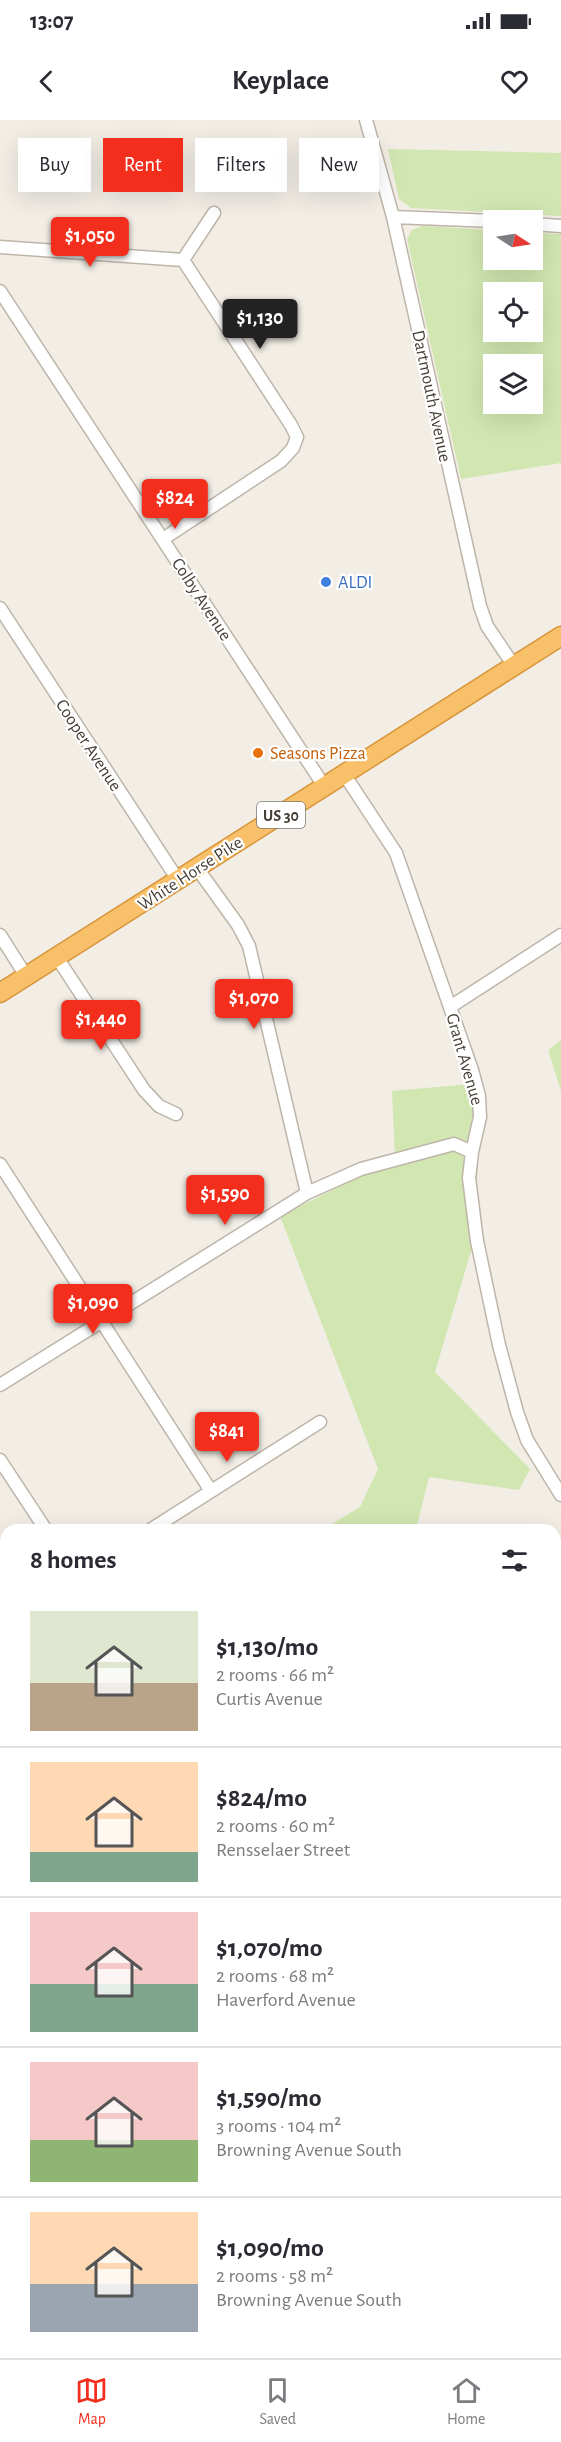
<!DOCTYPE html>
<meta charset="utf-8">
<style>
body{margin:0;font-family:"Alegreya Sans",sans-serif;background:#f7f7f7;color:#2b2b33;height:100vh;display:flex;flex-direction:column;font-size:22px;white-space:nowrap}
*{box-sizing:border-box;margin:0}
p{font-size:20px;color:#7c7c81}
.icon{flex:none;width:33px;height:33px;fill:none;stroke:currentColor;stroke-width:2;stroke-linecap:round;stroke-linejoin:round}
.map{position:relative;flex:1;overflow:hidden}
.drawer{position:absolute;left:0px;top:1404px;width:561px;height:834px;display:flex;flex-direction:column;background:#fff;border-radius:18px 18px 0 0;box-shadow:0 6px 24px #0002}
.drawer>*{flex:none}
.top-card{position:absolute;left:18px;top:18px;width:525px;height:54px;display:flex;gap:12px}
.needle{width:39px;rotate:102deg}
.fabs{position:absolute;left:483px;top:90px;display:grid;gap:12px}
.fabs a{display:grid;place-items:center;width:60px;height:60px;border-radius:0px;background:#fff;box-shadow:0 6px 24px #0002;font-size:30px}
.price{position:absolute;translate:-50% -51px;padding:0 14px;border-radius:6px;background:#f32e1c;color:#fff;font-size:20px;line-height:39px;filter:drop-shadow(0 2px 3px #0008)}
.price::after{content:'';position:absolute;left:50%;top:36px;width:18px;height:14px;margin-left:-9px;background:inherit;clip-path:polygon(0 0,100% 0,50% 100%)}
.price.selected{background:#222;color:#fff}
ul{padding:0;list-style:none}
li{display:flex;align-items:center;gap:18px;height:150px;padding:0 30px}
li+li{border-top:2px solid #e1e1e2}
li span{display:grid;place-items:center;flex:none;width:168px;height:120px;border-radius:0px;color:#555}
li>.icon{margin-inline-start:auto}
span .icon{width:72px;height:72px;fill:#fffc;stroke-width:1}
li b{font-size:26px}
h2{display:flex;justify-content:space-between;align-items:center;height:72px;padding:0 30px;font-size:26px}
.tag{padding:0 21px;border-radius:0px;background:#fff;box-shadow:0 6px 24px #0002;font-size:21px;line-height:54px}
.tag.selected{background:#f32e1c;color:#fff}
.status{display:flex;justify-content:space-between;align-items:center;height:42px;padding:0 30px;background:#fff;direction:ltr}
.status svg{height:16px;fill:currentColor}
header{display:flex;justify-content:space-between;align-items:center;height:78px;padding:0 30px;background:#fff;font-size:27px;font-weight:600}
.tabs{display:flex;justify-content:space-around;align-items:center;height:84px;border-top:2px solid #e1e1e2;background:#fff;font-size:16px;color:#7c7c81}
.tabs a{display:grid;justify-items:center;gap:3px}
.tabs .selected{color:#f32e1c}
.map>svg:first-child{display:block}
</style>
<div class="status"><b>13:07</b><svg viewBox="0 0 49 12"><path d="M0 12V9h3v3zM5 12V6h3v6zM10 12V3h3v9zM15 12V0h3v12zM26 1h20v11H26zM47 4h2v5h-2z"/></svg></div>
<header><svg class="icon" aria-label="back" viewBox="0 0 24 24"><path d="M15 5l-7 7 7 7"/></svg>Keyplace<svg class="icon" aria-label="heart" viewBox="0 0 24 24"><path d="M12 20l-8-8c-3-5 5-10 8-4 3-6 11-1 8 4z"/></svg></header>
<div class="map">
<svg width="561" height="2238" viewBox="0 0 561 2238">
<rect width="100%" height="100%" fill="#f2eee6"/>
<path fill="#d1e6b0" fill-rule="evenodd" d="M388,29L561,33V96L411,88L399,79Z
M422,106L493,110L494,140H532L533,113L561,114V343L461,359L407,119L412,110ZM532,172V212H494V172ZM494,244H532V284H494Z
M561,920V971L548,930Z
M481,963L475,1118L435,1252L530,1349L519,1370L429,1357L416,1410H322L360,1387L378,1349L280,1096L395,1039L392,971Z
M555,1421H561V1642L555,1645Z
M6,1599V2232H111L54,2238H0V1601Z
M561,1981V2238H256L254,2232H555V1983Z"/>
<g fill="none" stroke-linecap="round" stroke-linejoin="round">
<path stroke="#a3d4ee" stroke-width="4" d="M555,1626L561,1623
M0,2029L6,2025"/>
<defs>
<path id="minor" d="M366,0L393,97L480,486L487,506L514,546
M393,97L494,101
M532,104L561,106
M0,127L183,140
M183,140L214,93
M0,171L324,666
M163,419L281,341L293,328L297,317L291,305L183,140
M0,488L178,760
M344,654L396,733L472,950L479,976L480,997L472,1032L469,1058L477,1121L499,1225L517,1292L527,1320L561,1375
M197,748L238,805L249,826L307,1073
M0,815L26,856
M56,836L144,970L159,986L176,994
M450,887L561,815
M0,1044L211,1371
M0,1265L307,1073L361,1049L454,1024L472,1032
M0,1340L46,1410
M150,1410L320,1302
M0,1508L6,1504
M555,2006L561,2004"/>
<path id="highway" d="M0,873L561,516"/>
</defs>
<use href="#minor" stroke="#beb5a9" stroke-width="15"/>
<use href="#highway" stroke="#d8943a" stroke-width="21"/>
<use href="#minor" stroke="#fff" stroke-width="12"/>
<use href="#highway" stroke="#f9c06a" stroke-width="18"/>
<defs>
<path id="rail" d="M555,2192H561
M555,2210L561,2209
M121,2238L177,2232
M189,2238L245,2232
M282,2238L340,2232"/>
</defs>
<use href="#rail" stroke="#959595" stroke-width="6"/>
<use href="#rail" stroke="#fff" stroke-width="4" stroke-dasharray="11" stroke-linecap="butt"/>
</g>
<circle fill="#3f7fe0" stroke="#fff" stroke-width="2" cx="326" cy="462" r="6"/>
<circle fill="#e8710a" stroke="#fff" stroke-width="2" cx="258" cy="633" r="6"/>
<g text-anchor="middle" stroke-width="4.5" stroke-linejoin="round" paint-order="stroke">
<rect fill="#fff" stroke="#7d7872" stroke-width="1.5" x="257" y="682" width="48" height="26" rx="4.5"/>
<g font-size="16" font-weight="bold" fill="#453e35">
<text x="281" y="701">US 30</text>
</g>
<g font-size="18" fill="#453e35" stroke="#fff">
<text transform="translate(432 276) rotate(78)" y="6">Dartmouth Avenue</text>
<text transform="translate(202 479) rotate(57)" y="6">Colby Avenue</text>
<text transform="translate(89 625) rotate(57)" y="6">Cooper Avenue</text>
<text transform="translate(190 753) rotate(-33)" y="6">White Horse Pike</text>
<text transform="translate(465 939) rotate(74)" y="6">Grant Avenue</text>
</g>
<g font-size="18" fill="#366cbe" stroke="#fff" text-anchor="start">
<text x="338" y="468">ALDI</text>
</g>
<g font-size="18" fill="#c56008" stroke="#fff" text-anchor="start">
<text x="270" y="639">Seasons Pizza</text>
</g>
</g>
</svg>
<div class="fabs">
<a><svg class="needle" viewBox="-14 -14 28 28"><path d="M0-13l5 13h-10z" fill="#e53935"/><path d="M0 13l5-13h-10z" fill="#7c7c81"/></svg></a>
<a><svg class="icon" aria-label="locate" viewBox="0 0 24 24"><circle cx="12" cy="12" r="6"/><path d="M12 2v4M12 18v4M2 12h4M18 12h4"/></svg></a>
<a><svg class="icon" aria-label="layers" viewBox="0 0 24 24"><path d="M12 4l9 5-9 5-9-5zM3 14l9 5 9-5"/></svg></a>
</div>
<b class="price" style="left:90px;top:148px">$1,050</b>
<b class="price selected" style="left:260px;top:230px">$1,130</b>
<b class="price" style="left:175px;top:410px">$824</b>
<b class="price" style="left:254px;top:910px">$1,070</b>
<b class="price" style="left:101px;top:931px">$1,440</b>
<b class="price" style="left:225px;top:1106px">$1,590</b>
<b class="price" style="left:93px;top:1215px">$1,090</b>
<b class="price" style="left:227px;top:1343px">$841</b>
<div class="top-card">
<a class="tag">Buy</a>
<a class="tag selected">Rent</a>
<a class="tag">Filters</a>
<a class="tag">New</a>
</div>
<section class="drawer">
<h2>8 homes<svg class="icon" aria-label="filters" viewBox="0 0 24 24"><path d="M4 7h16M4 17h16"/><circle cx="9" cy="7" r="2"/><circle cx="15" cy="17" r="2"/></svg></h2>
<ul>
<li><span style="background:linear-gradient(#dfe7d0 60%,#b9a48a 0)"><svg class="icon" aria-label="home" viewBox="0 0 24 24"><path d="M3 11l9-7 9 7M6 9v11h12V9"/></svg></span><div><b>$1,130/mo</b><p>2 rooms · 66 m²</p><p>Curtis Avenue</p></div></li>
<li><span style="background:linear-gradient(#ffd9b3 75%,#7fa58c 0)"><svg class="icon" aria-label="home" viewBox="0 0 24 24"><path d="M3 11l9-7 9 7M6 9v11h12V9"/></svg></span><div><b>$824/mo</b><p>2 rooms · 60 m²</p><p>Rensselaer Street</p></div></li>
<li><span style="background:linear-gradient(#f6c9c9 60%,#7fa58c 0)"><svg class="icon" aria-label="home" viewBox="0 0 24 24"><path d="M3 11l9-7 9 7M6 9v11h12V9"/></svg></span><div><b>$1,070/mo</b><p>2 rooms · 68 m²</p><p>Haverford Avenue</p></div></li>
<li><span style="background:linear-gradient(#f6c9c9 65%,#8fb573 0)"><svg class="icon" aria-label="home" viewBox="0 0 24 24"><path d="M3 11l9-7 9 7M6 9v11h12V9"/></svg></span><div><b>$1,590/mo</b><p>3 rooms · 104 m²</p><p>Browning Avenue South</p></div></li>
<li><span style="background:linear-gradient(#ffd9b3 60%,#9aa5b1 0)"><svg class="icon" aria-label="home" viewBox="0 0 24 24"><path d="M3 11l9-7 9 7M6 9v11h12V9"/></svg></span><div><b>$1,090/mo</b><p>2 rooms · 58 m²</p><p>Browning Avenue South</p></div></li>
</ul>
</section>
</div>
<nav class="tabs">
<a class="selected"><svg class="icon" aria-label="map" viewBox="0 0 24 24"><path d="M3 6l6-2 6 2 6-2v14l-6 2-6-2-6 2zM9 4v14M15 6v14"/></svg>Map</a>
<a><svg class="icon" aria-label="saved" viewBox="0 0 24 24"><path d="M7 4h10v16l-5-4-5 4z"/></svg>Saved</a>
<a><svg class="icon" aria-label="home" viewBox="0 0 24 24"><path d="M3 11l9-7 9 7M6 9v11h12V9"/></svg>Home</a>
</nav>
